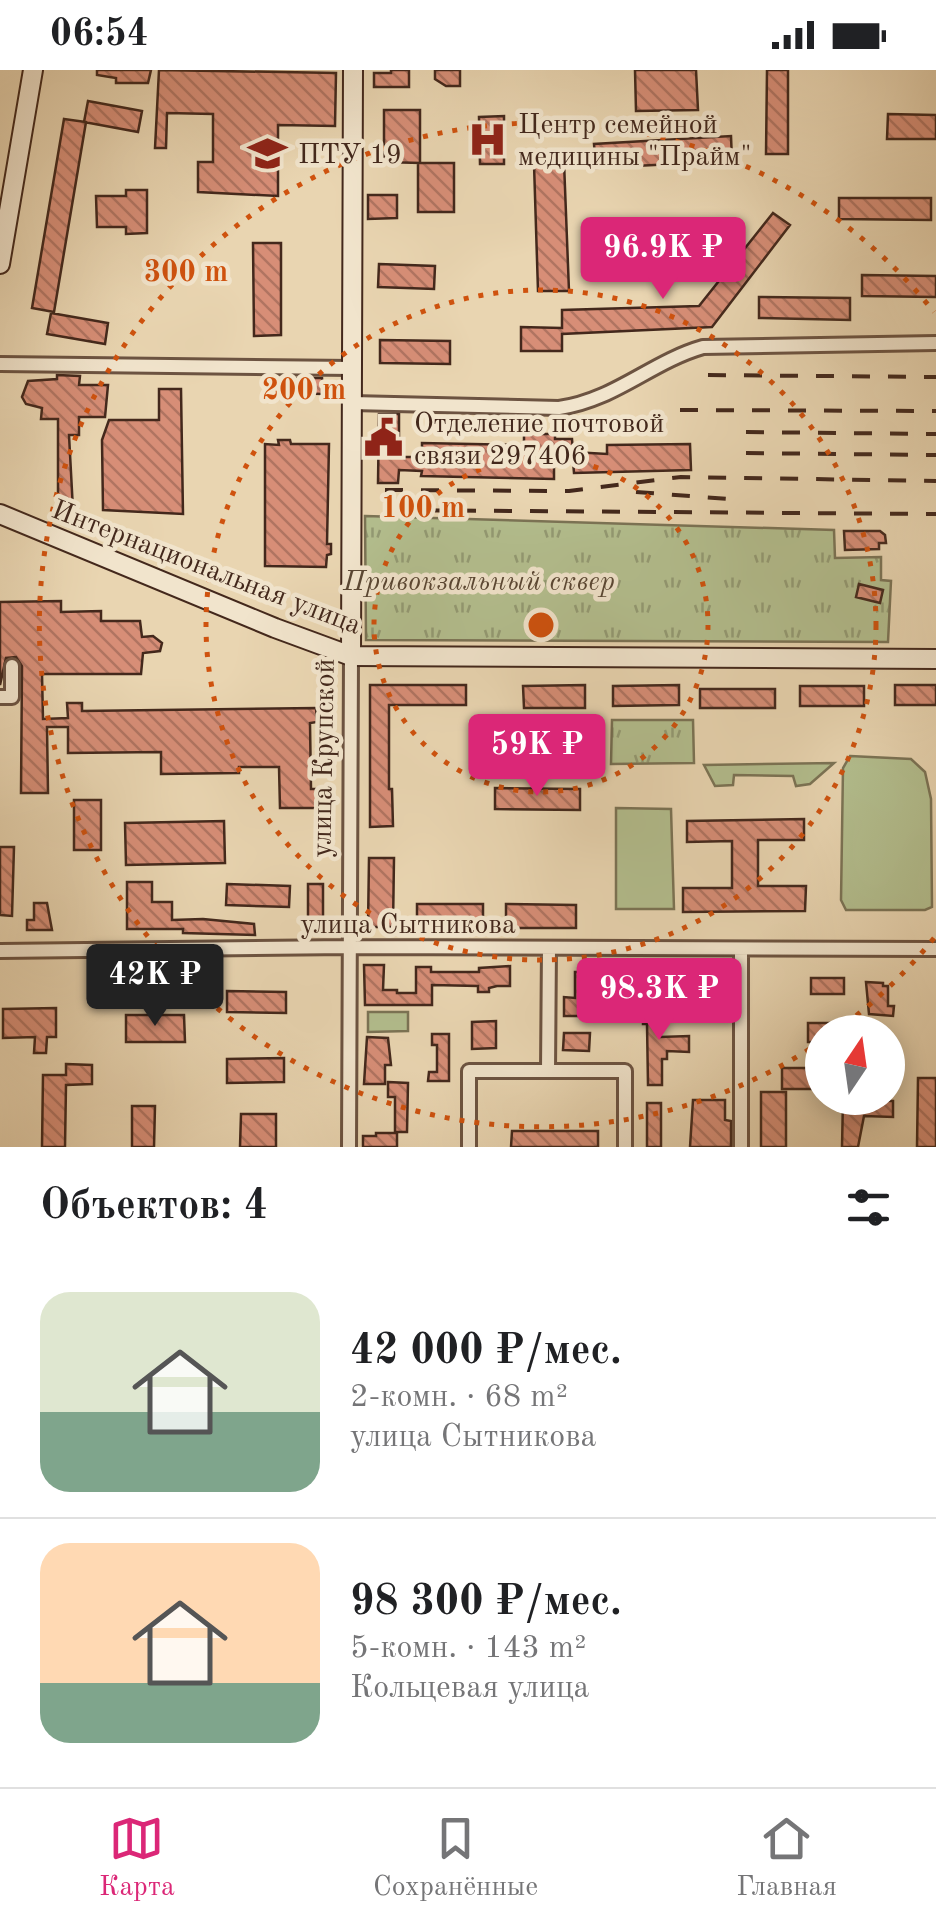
<!DOCTYPE html>
<html lang="ru">
<meta charset="utf-8">
<style>
body{margin:0;font-family:"Old Standard TT",serif;background:#f6f6f6;color:#202124;height:100vh;display:flex;flex-direction:column;font-size:38px;white-space:nowrap}
*{box-sizing:border-box;margin:0}
p{font-size:32px;color:#757577}
.icon{flex:none;width:55px;height:55px;fill:none;stroke:currentColor;stroke-width:2;stroke-linecap:round;stroke-linejoin:round}
.map{position:relative;height:1077px;overflow:hidden}
.drawer{display:flex;flex-direction:column;background:#fff;flex:1}
.drawer>*{flex:none}
.needle{width:65px;rotate:13deg}
.tools{position:absolute;left:805px;top:945px;display:grid;gap:20px}
.tools a{display:grid;place-items:center;width:100px;height:100px;border-radius:50%;background:#fff;box-shadow:0 5px 25px #0003;font-size:50px}
.price{position:absolute;translate:-50% -85px;padding:0 22px;border-radius:10px;background:#db2777;color:#fff;font-size:32px;line-height:65px;filter:drop-shadow(0 2px 5px #0008)}
.price::after{content:'';position:absolute;left:50%;top:60px;width:30px;height:22px;margin-left:-15px;background:inherit;clip-path:polygon(0 0,100% 0,50% 100%)}
.price.on{background:#222;color:#fff}
ul{padding:0;list-style:none}
li{display:flex;align-items:center;gap:30px;height:250px;padding:0 40px}
li+li{border-top:2px solid #e0e0e0}
li span{display:grid;place-items:center;flex:none;width:280px;height:200px;border-radius:30px;color:#555}
li>.icon{margin-inline-start:auto}
span .icon{width:120px;height:120px;fill:#fffc;stroke-width:1}
li b{font-size:42px}
h2{display:flex;justify-content:space-between;align-items:center;height:120px;padding:0 40px;font-size:42px}
.status{display:flex;justify-content:space-between;align-items:center;height:70px;padding:0 50px;background:#fff;direction:ltr}
.status svg{height:28px;fill:currentColor}
.dock{display:flex;justify-content:space-around;align-items:center;height:140px;border-top:2px solid #e0e0e0;background:#fff;font-size:28px;color:#757577}
.dock a{display:grid;justify-items:center;gap:5px}
.dock .on{color:#db2777}
.map>svg:first-child{display:block}
</style>
<div class="status"><b>06:54</b><svg viewBox="0 0 49 12"><path d="M0 12V9h3v3zM5 12V6h3v6zM10 12V3h3v9zM15 12V0h3v12zM26 1h20v11H26zM47 4h2v5h-2z"/></svg></div>
<div class="map">
<svg width="936" height="1077" viewBox="0 0 936 1077">
<defs>
<pattern id="park-tufts" width="24" height="20" patternUnits="userSpaceOnUse" patternTransform="scale(2.5)"><rect width="24" height="20" fill="#b3be8e"/><path d="M3 7l-1-3M5 7V3M7 7l1-3M15 17l-1-3M17 17v-4M19 17l1-3" fill="none" stroke="#939a73"/></pattern>
<pattern id="building-back-hatch" width="6" height="6" patternUnits="userSpaceOnUse" patternTransform="scale(2.5)"><rect width="6" height="6" fill="#d78e77"/><path d="M-1 5l2 2M0 0l6 6M5-1l2 2" fill="none" stroke="#b07461"/></pattern>
</defs>
<rect width="100%" height="100%" fill="#e9d5b1"/>
<filter id="stains"><feTurbulence type="fractalNoise" baseFrequency=".002" numOctaves="4"/><feColorMatrix values="0 0 0 0 .2 0 0 0 0 .09 0 0 0 0 .02 0 0 0 .5 -.17"/></filter>
<radialGradient id="worn" r=".72"><stop offset=".6" stop-color="#630" stop-opacity="0"/><stop offset="1" stop-color="#630" stop-opacity=".3"/></radialGradient>
<path fill="#b3be8e" stroke="#7b7355" stroke-width="2.5" d="M850,686L911,689L925,702L931,729L932,837L925,840H846L841,830L843,698Z
M834,693L810,714L796,716L793,706L734,705L733,715L715,716L704,695Z
M616,738L671,739L674,839H616Z
M368,942H408V961L368,962Z"/>
<path fill="url(#park-tufts)" stroke="#7b7355" stroke-width="2.5" d="M365,446L834,460L835,488L881,487V510L891,511L888,572L366,570Z
M612,650H693L694,693L611,694Z"/>
<path fill="url(#building-back-hatch)" stroke="#43281c" stroke-width="2.5" d="M97,0H151L148,13H116V8L97,5Z
M159,0L336,3L335,56L278,55V126L198,122V92H213V44L167,43L166,78H155Z
M391,0H409V17H374V3H391Z
M435,0H460V16H446L435,9Z
M635,0H696L698,40L636,41Z
M767,0H788V84H766Z
M88,31L142,41L138,62L84,52Z
M384,40H420V93L384,92Z
M888,44L936,45V69H887Z
M504,46V94H480L479,47Z
M64,49L86,52L54,242L32,238Z
M731,66L732,91L596,98L594,74Z
M564,92L569,221H538L534,94Z
M418,93H454V142H418Z
M126,120H147V163L126,164V157H97L96,126H126Z
M368,125H397V148L368,149Z
M839,128H931V150L839,149Z
M773,143L790,155L712,257L562,264V281H521V257L562,258V240L699,236Z
M691,162L692,187L598,190L597,166Z
M253,173H281V265L254,266Z
M379,194L435,196L434,219L378,217Z
M862,205L936,206V227L862,226Z
M759,227L850,228V250L759,248Z
M51,243L108,253L105,274L47,264Z
M380,270L450,271V294L380,293Z
M57,305L80,306L79,315H108L105,347H79V365H69L73,440H58V349H41L42,338L26,334L22,327L28,311L57,309Z
M285,308H322L323,324L286,323Z
M159,319H181L183,444L103,440L102,370L109,350H159Z
M379,344H399V387H422V373L524,375V364H555V369H572L573,382L607,384V375L690,374L691,400L574,403L573,391H554V409L421,406L422,401L399,400L398,413H378Z
M278,370H290L291,374H329L327,474H331V484L327,485L326,497L265,496V374L279,375Z
M844,461H880L885,465L886,473H879V479L845,480Z
M859,514L883,520L880,533L856,527Z
M61,531V542L101,541V551H140L142,567L153,566L162,573L160,581L143,583L141,604H42L43,649L68,648L67,633H82V641L316,638L317,652L310,653L311,719H320V738H280L279,697H239V703L161,704V682L68,683V657H47L48,723H21L22,596L16,587L6,588L0,615V532Z
M370,615H466V635H389V719H392L393,756L370,757Z
M585,615V638H524L523,616Z
M679,615V635L613,636V616Z
M895,615H936V635H895Z
M800,616H864V636H800Z
M700,619H775V638H700Z
M495,718L580,719V740L495,739Z
M74,730H101V780H74Z
M804,749V770H758V816H806L805,841L683,842V818H732V771L687,772V751Z
M224,751L225,793L126,795L125,753Z
M0,777H14L12,846L0,845Z
M369,788H394L393,857H368Z
M127,812H152V832H172V850L203,849L254,854L255,865L183,863V859H127Z
M227,814L290,816L289,837L226,835Z
M308,814H323V858H308Z
M34,833H47L52,860H27V850H34Z
M417,834H483V858H417Z
M506,834L576,835V858H506Z
M364,895H384L383,920H397V923H416V897H431V902H479V898L510,896V916H497L489,918V922H478V916L432,915V935H365Z
M683,895L682,937L658,936V917L634,918L635,896Z
M724,896H731V921L707,920L708,904L724,905Z
M575,902H596V922L633,923V936H597V946H564V927L575,928Z
M811,908H844V924H811Z
M866,912L883,913V916H888V936H894L893,946L869,944Z
M227,921L286,922V943L227,942Z
M635,936H661L660,967L689,966V982L667,981V989H662V1015H648L647,954H643V947L635,946Z
M56,938V967H47L46,983H34L35,967L3,968V939Z
M126,945H184L185,972H126Z
M496,951V978L472,979V952Z
M808,953H840V962H822V972H808Z
M564,963H590L589,981L563,980Z
M432,964H449V1011H428L429,1002H437V975H432Z
M367,967L388,968L391,995H385V1014H364Z
M284,988V1012L227,1013V989Z
M66,994L92,995V1014L66,1015L65,1077H42L43,1005H66Z
M782,998H822V1019H782Z
M918,1008H936V1077H917Z
M388,1012L408,1013L407,1062H395V1027H388Z
M761,1022H786V1077H761Z
M693,1030H725V1050L731,1051V1077H690Z
M843,1030L893,1031V1047L864,1046L858,1077H842Z
M647,1033H661V1077H647Z
M132,1036H155L154,1077H132Z
M241,1044H276V1077H240Z
M512,1061H598V1077H511Z
M376,1063H397V1077H363V1066H376Z"/>
<g fill="none" stroke-linecap="round" stroke-linejoin="round">
<defs>
<path id="street" d="M0,294L353,298
M352,333L559,338C615,330 651,292 703,277L936,273
M0,627H12V596
M741,879V1077
M0,881L348,877L936,879
M548,1001L549,878
M349,1077L351,586
M469,1077V1001H625V1077"/>
<path id="secondary" d="M0,194L33,0
M0,444L275,558L351,586L936,589
M351,586L353,0"/>
</defs>
<use href="#street" stroke="#6c5341" stroke-width="18"/>
<use href="#secondary" stroke="#43281c" stroke-width="22"/>
<use href="#street" stroke="#f1e4cc" stroke-width="12"/>
<use href="#secondary" stroke="#f1e4cc" stroke-width="18"/>
<path stroke="#43281c" stroke-width="4" stroke-dasharray="18 18" stroke-linecap="butt" d="M708,305L936,307
M680,340L936,341
M746,362L936,364
M746,383L936,385
M385,420L569,421L681,407L936,411
M636,422L741,430
M386,440L936,444"/>
</g>
<g fill="none" stroke="#cf520e" stroke-width="5" stroke-dasharray="5 10">
<circle cx="541" cy="555" r="167"/>
<circle cx="541" cy="555" r="335"/>
<path d="M934 868A502 502 0 0 1 836 961M822 971A502 502 0 1 1 934 242"/>
</g>
<defs>
<symbol id="hospital-bare" viewBox="-9 -9 18 18"><path d="M-5-5h3v3.5h4V-5h3V5h-3V1.5h-4V5h-3Z" fill="#8f2418" stroke="#f1e4cc" stroke-width="2.5" paint-order="stroke"/></symbol>
<symbol id="university-bare" viewBox="-9 -9 18 18"><path d="M0-5L7-2L0 1L-7-2ZM-4 1L0 2.5L4 1V4Q0 6-4 4Z" fill="#8f2418" stroke="#f1e4cc" stroke-width="2.5" paint-order="stroke"/></symbol>
<symbol id="civic-bare" viewBox="-9 -9 18 18"><path d="M-.6-6.5H3V-4.5H.6V-3L4-1V1h2V6H-6V1h2V-1L-.6-3ZM-1.2 2.5V6h2.4V2.5Z" fill="#8f2418" stroke="#f1e4cc" stroke-width="2.5" paint-order="stroke"/></symbol>
</defs>
<g fill-rule="evenodd">
<use href="#hospital-bare" x="460" y="42" width="55" height="55"/>
<use href="#university-bare" x="240" y="56" width="55" height="55"/>
<use href="#civic-bare" x="356" y="340" width="55" height="55"/>
</g>
<g text-anchor="middle" stroke-width="9" stroke-linejoin="round" paint-order="stroke">
<g font-size="28" fill="#43281c" stroke="#f1e4cc" text-anchor="start">
<text x="518" y="63">Центр семейной<tspan x="518" dy="32">медицины "Прайм"</tspan></text>
<text x="298" y="93">ПТУ 19</text>
<text x="414" y="362">Отделение почтовой<tspan x="414" dy="32">связи 297406</tspan></text>
</g>
<g font-size="28" fill="#43281c" stroke="#f1e4cc">
<text transform="translate(207 496) rotate(21)" y="10">Интернациональная улица</text>
<text transform="translate(322 688) rotate(-89)" y="10">улица Крупской</text>
<text x="408" y="863">улица Сытникова</text>
</g>
<g font-size="28" font-style="italic" fill="#594633" stroke="#f1e4cc">
<text x="479" y="520">Привокзальный сквер</text>
</g>
</g>
<circle cx="541" cy="555" r="15" fill="#cf520e" stroke="#f1e4cc" stroke-width="5"/>
<g font-size="30" text-anchor="middle" font-weight="bold" fill="#cf520e" stroke="#f1e4cc" stroke-width="9" stroke-linejoin="round" paint-order="stroke">
<text x="186" y="211">300 m</text>
<text x="304" y="329">200 m</text>
<text x="423" y="447">100 m</text>
</g>
<rect width="100%" height="100%" filter="url(#stains)"/>
<rect width="100%" height="100%" fill="url(#worn)"/>
</svg>
<div class="tools">
<a><svg class="needle" viewBox="-14 -14 28 28"><path d="M0-13l5 13h-10z" fill="#e53935"/><path d="M0 13l5-13h-10z" fill="#757577"/></svg></a>
</div>
<b class="price" style="left:663px;top:232px">96.9K ₽</b>
<b class="price" style="left:537px;top:729px">59K ₽</b>
<b class="price on" style="left:155px;top:959px">42K ₽</b>
<b class="price" style="left:659px;top:973px">98.3K ₽</b>
</div>
<section class="drawer">
<h2>Объектов: 4<svg class="icon" aria-label="filters" viewBox="0 0 24 24"><path d="M4 7h16M4 17h16"/><circle cx="9" cy="7" r="2"/><circle cx="15" cy="17" r="2"/></svg></h2>
<ul>
<li><span style="background:linear-gradient(#dfe7d0 60%,#7fa58c 0)"><svg class="icon" aria-label="home" viewBox="0 0 24 24"><path d="M3 11l9-7 9 7M6 9v11h12V9"/></svg></span><div><b>42 000 ₽/мес.</b><p>2-комн. · 68 m²</p><p>улица Сытникова</p></div></li>
<li><span style="background:linear-gradient(#ffd9b3 70%,#7fa58c 0)"><svg class="icon" aria-label="home" viewBox="0 0 24 24"><path d="M3 11l9-7 9 7M6 9v11h12V9"/></svg></span><div><b>98 300 ₽/мес.</b><p>5-комн. · 143 m²</p><p>Кольцевая улица</p></div></li>
</ul>
</section>
<nav class="dock">
<a class="on"><svg class="icon" aria-label="map" viewBox="0 0 24 24"><path d="M3 6l6-2 6 2 6-2v14l-6 2-6-2-6 2zM9 4v14M15 6v14"/></svg>Карта</a>
<a><svg class="icon" aria-label="saved" viewBox="0 0 24 24"><path d="M7 4h10v16l-5-4-5 4z"/></svg>Сохранённые</a>
<a><svg class="icon" aria-label="home" viewBox="0 0 24 24"><path d="M3 11l9-7 9 7M6 9v11h12V9"/></svg>Главная</a>
</nav>
